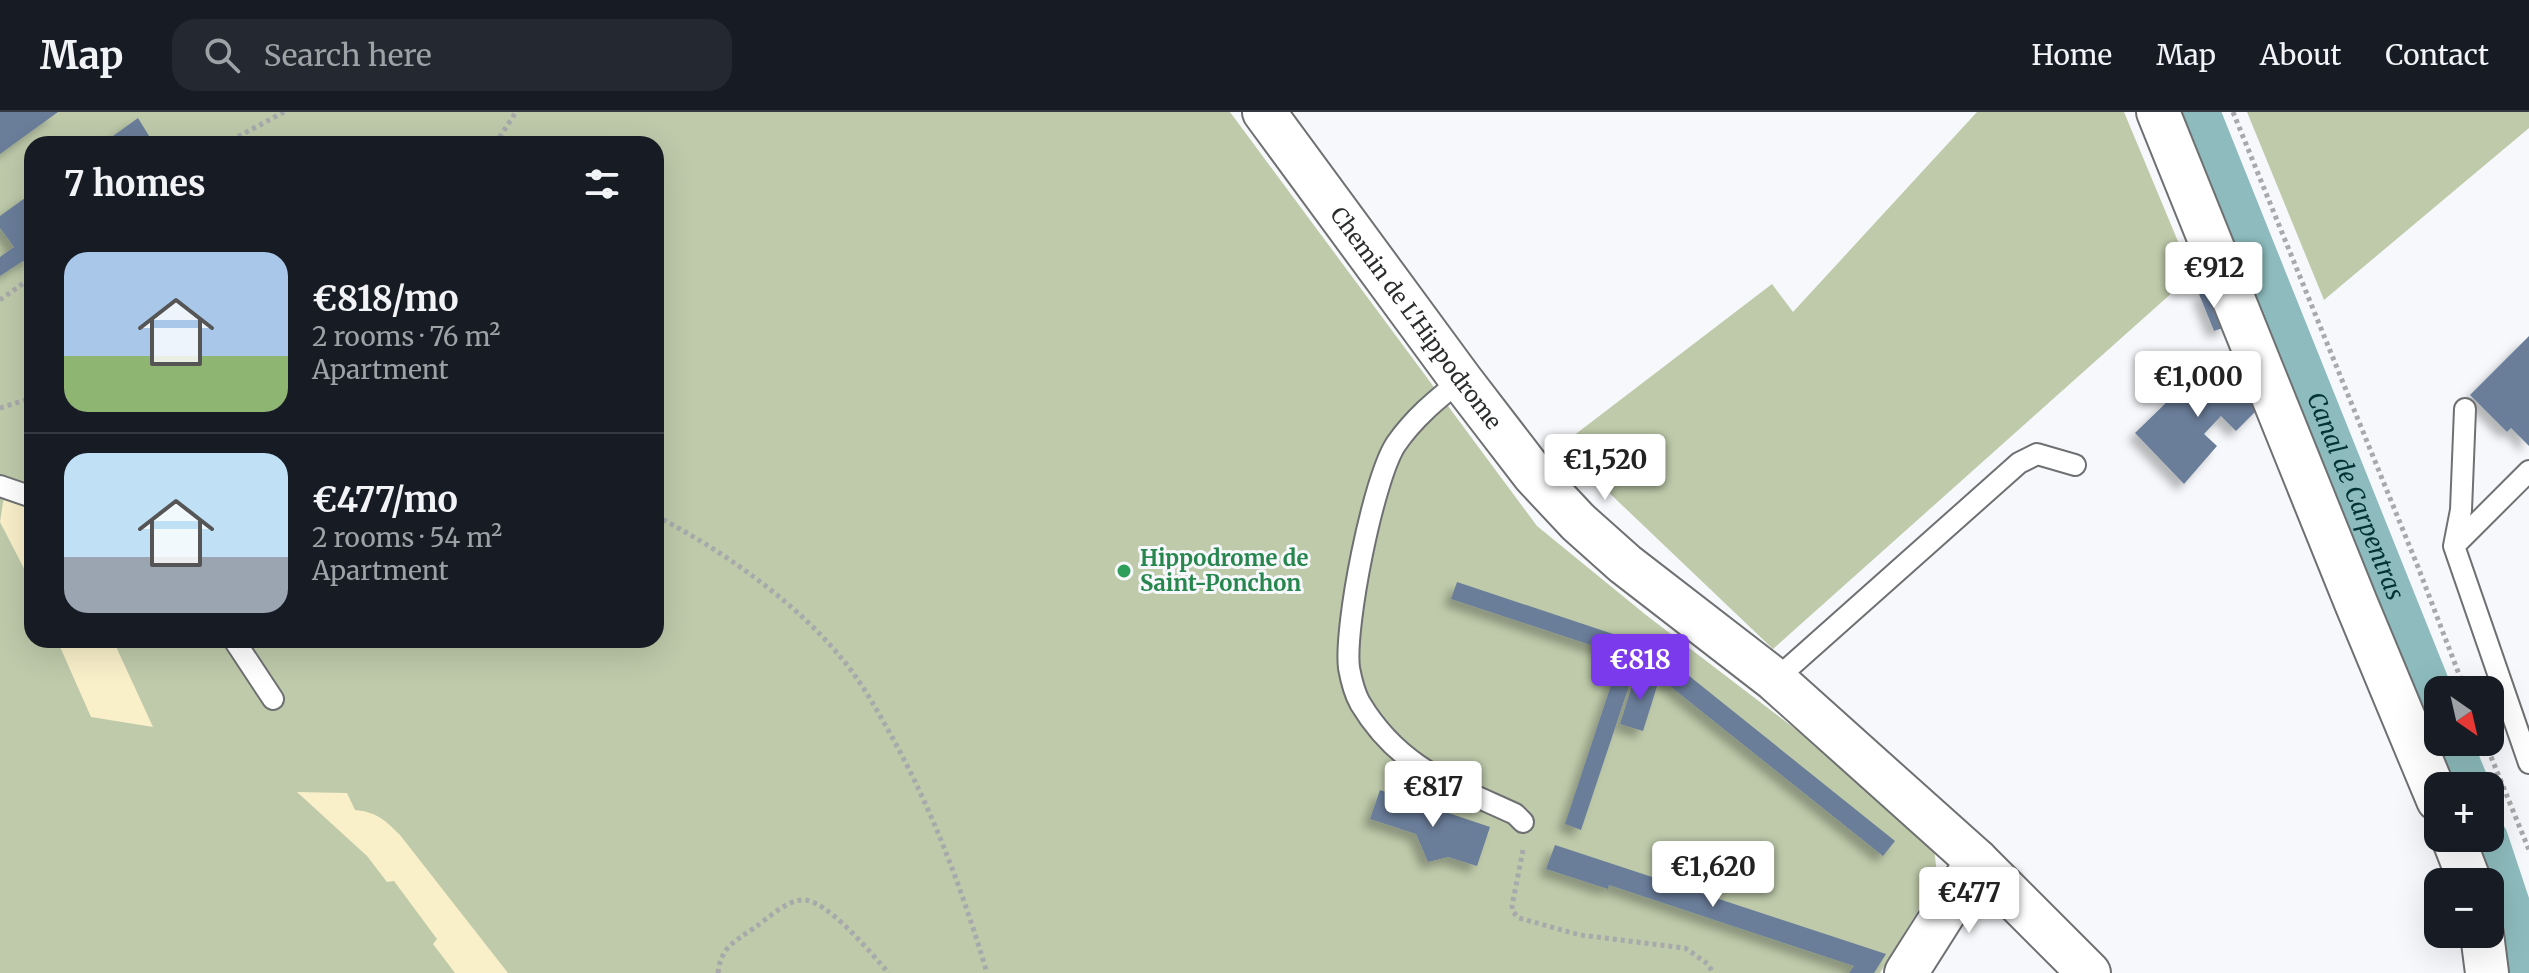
<!DOCTYPE html>
<meta charset="utf-8">
<style>
body{margin:0;font-family:Merriweather,serif;background:#242831;color:#f1f3f6;height:100vh;display:flex;flex-direction:column;font-size:30px;white-space:nowrap}
*{box-sizing:border-box;margin:0}
p{font-size:26px;color:#9ea1a6}
.icon{flex:none;width:44px;height:44px;fill:none;stroke:currentColor;stroke-width:2;stroke-linecap:round;stroke-linejoin:round}
.map{position:relative;flex:1;overflow:hidden}
.panel{position:absolute;left:24px;top:24px;width:640px;height:512px;display:flex;flex-direction:column;background:#171b24;border-radius:24px;box-shadow:0 8px 32px #0002}
.panel>*{flex:none}
.needle{width:52px;rotate:146deg}
.tools{position:absolute;left:2424px;top:564px;display:grid;gap:16px}
.tools a{display:grid;place-items:center;width:80px;height:80px;border-radius:16px;background:#171b24;box-shadow:0 8px 32px #0002;font-size:40px}
.price{position:absolute;translate:-50% -68px;padding:0 18px;border-radius:8px;background:#fff;color:#222;font-size:26px;line-height:52px;filter:drop-shadow(0 2px 4px #0008)}
.price::after{content:'';position:absolute;left:50%;top:48px;width:24px;height:18px;margin-left:-12px;background:inherit;clip-path:polygon(0 0,100% 0,50% 100%)}
.price.current{background:#7c3aed;color:#fff}
ul{padding:0;list-style:none}
li{display:flex;align-items:center;gap:24px;height:200px;padding:0 40px}
li+li{border-top:2px solid #363941}
li span{display:grid;place-items:center;flex:none;width:224px;height:160px;border-radius:24px;color:#555}
li>.icon{margin-inline-start:auto}
span .icon{width:96px;height:96px;fill:#fffc;stroke-width:1}
li b{font-size:34px}
h2{display:flex;justify-content:space-between;align-items:center;height:96px;padding:0 40px;font-size:34px}
header{display:flex;align-items:center;gap:48px;box-sizing:border-box;height:112px;padding:0 40px;background:#171b24;border-bottom:2px solid #363941}
header strong{font-size:38px}
nav{display:flex;gap:44px;margin-inline-start:auto;font-size:28px}
.search{width:560px;height:72px;background:#242831;display:flex;align-items:center;gap:20px;box-sizing:border-box;padding:0 28px;border-radius:24px;color:#9ea1a6;font-size:30px}
.map>svg:first-child{display:block}
</style>
<header>
<strong>Map</strong>
<div class="search"><svg class="icon" aria-label="search" viewBox="0 0 24 24"><circle cx="10" cy="10" r="6"/><path d="M15 15l6 6"/></svg>Search here</div>
<nav><a>Home</a><a>Map</a><a>About</a><a>Contact</a></nav>
</header>
<div class="map">
<svg width="2529" height="861" viewBox="0 0 2529 861">
<defs>
<filter id="shadow"><feDropShadow dx="-7" dy="7" stdDeviation="4" flood-color="#0004"/></filter>
</defs>
<rect width="100%" height="100%" fill="#f7f8fb"/>
<path fill="#becaaa" fill-rule="evenodd" d="M0,0H1230L1537,414L1646,503L1924,715L1934,736L1937,762L1928,782L1880,861H0ZM32,32H656V528H32Z
M1977,0H2124L2192,163L1773,537L1560,334L1772,172L1793,200Z
M2247,0H2529V16L2324,188Z"/>
<path fill="#f9efc9" d="M4,384L23,391L32,400V472L0,410Z
M57,528H113L153,615L91,605Z
M297,680L347,681L355,698C377,700 385,708 400,723L508,861H455L433,832L437,827L394,769L387,770L367,744Z"/>
<g fill="none" stroke-linecap="round" stroke-linejoin="round">
<g stroke="#8ebcbe" stroke-width="38">
<path id="s1" d="M2201,0L2438,591"/>
<path d="M2453,630L2471,674"/>
<path d="M2489,726L2522,825L2526,861"/>
</g>
</g>
<path fill="#6b7d99" filter="url(#shadow)" d="M0,0H58L0,42Z
M138,6L154,32H102Z
M32,81V146L25,151L23,149L0,164V145L14,135L0,116V104Z
M2214,176L2229,214L2214,219L2199,182Z
M2529,224V334L2511,316L2507,320L2470,283Z
M2239,240L2261,294L2236,319L2221,304L2204,322L2217,334L2184,372L2135,321L2204,254L2237,288L2242,283L2226,247Z
M1457,470L1643,532L1581,718L1565,712L1621,543L1451,487Z
M1673,551L1895,729L1883,744L1661,567Z
M1636,561L1659,568L1643,619L1620,612Z
M1380,678L1490,715L1477,754L1448,745L1428,750L1416,722L1370,707Z
M1555,733L1886,842L1874,861H1849L1854,854L1609,773L1608,777L1546,757Z"/>
<g fill="none" stroke-linecap="round" stroke-linejoin="round">
<defs>
<path id="lane" d="M1461,268C1436,288 1414,306 1396,332C1373,367 1344,515 1349,556C1351,567 1355,582 1360,591C1399,656 1450,672 1515,702L1523,710
M2465,297L2461,398L2454,434L2529,651
M0,374L32,385
M2454,434L2529,359
M234,528L273,587
M1775,568L2019,351L2037,342L2075,353"/>
<g id="street">
<path id="s2" d="M1264,0L1461,268L1534,363L1578,410L1625,452L1775,568L1977,749L2089,861"/>
<path d="M2158,0L2356,491L2438,688"/>
<path d="M2453,726L2470,770"/>
<path d="M2482,822L2487,861"/>
<path d="M1906,861L1977,749"/>
</g>
</defs>
<use href="#lane" stroke="#6e7072" stroke-width="24"/>
<use href="#street" stroke="#6e7072" stroke-width="46"/>
<path stroke="#a8a9ab" stroke-width="5" stroke-dasharray="4 4" stroke-linecap="butt" d="M2233,0L2418,455L2465,578
M224,32L284,0
M495,32L516,0
M0,188L32,165
M0,296L32,286
M656,404C722,438 796,490 843,548C862,571 877,598 892,625C933,699 963,780 987,861
M2485,630L2529,738
M1523,738L1512,794L1513,800L1519,806L1580,823L1685,836L1708,852L1713,861
M718,861C721,835 734,830 754,816C767,807 786,789 801,788C826,785 872,843 889,861"/>
<use href="#lane" stroke="#fff" stroke-width="20"/>
<use href="#street" stroke="#fff" stroke-width="42"/>
</g>
<circle fill="#2e9e5b" stroke="#f7f8fb" stroke-width="3" cx="1124" cy="459" r="8"/>
<g text-anchor="middle" stroke-width="6" stroke-linejoin="round" paint-order="stroke">
<g font-size="22" fill="#2b2c2d" stroke="#f7f8fb">
<text dy="8" stroke="none"><textPath href="#s2" startOffset="256">Chemin de L'Hippodrome</textPath></text>
</g>
<g font-size="22" font-weight="bold" fill="#27864d" stroke="#f7f8fb" text-anchor="start">
<text x="1140" y="454">Hippodrome de<tspan x="1140" dy="25">Saint-Ponchon</tspan></text>
</g>
<g font-size="24" font-style="italic" fill="#033234" stroke="#f7f8fb">
<text dy="8" stroke="none"><textPath href="#s1" startOffset="414">Canal de Carpentras</textPath></text>
</g>
</g>
</svg>
<div class="tools">
<a><svg class="needle" viewBox="-14 -14 28 28"><path d="M0-13l5 13h-10z" fill="#e53935"/><path d="M0 13l5-13h-10z" fill="#9ea1a6"/></svg></a>
<a>+</a>
<a>−</a>
</div>
<b class="price" style="left:2214px;top:198px">€912</b>
<b class="price" style="left:2198px;top:307px">€1,000</b>
<b class="price" style="left:1605px;top:390px">€1,520</b>
<b class="price current" style="left:1640px;top:590px">€818</b>
<b class="price" style="left:1433px;top:717px">€817</b>
<b class="price" style="left:1713px;top:797px">€1,620</b>
<b class="price" style="left:1969px;top:823px">€477</b>
<section class="panel">
<h2>7 homes<svg class="icon" aria-label="filters" viewBox="0 0 24 24"><path d="M4 7h16M4 17h16"/><circle cx="9" cy="7" r="2"/><circle cx="15" cy="17" r="2"/></svg></h2>
<ul>
<li><span style="background:linear-gradient(#a9c7e8 65%,#8fb573 0)"><svg class="icon" aria-label="home" viewBox="0 0 24 24"><path d="M3 11l9-7 9 7M6 9v11h12V9"/></svg></span><div><b>€818/mo</b><p>2 rooms · 76 m²</p><p>Apartment</p></div></li>
<li><span style="background:linear-gradient(#bfe0f5 65%,#9aa5b1 0)"><svg class="icon" aria-label="home" viewBox="0 0 24 24"><path d="M3 11l9-7 9 7M6 9v11h12V9"/></svg></span><div><b>€477/mo</b><p>2 rooms · 54 m²</p><p>Apartment</p></div></li>
</ul>
</section>
</div>
